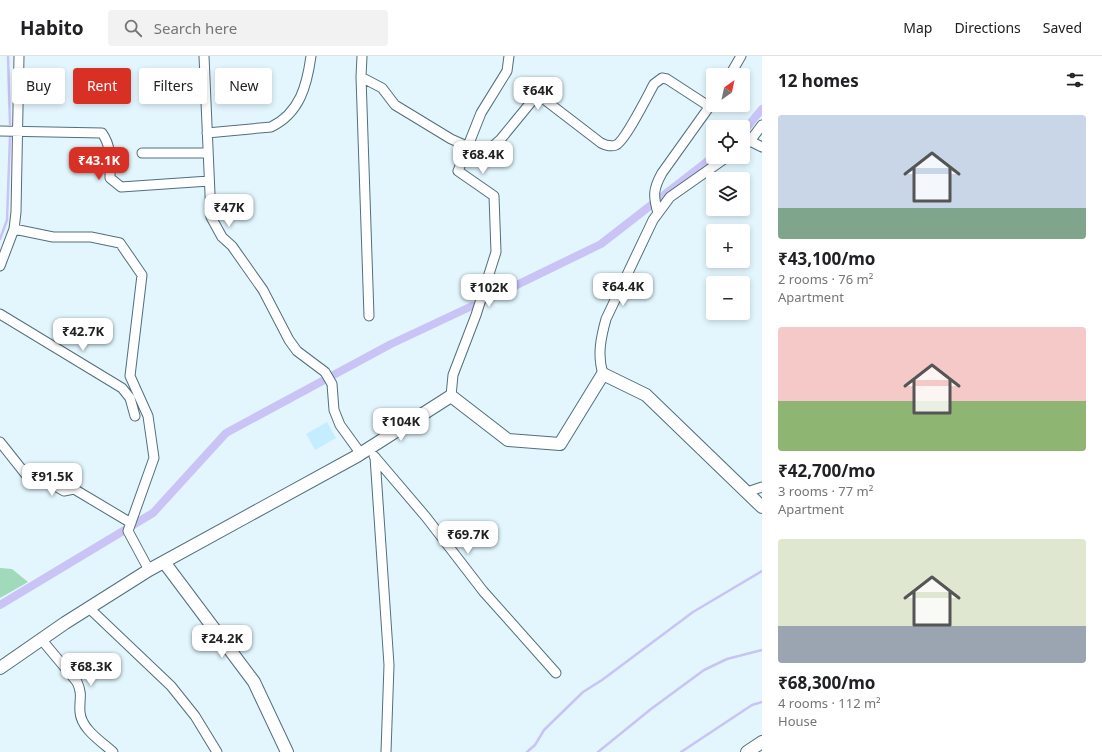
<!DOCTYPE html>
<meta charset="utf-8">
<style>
body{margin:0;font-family:"Noto Sans",sans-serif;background:#f2f2f2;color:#202124;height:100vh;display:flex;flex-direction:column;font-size:15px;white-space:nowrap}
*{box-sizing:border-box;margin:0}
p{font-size:13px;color:#757577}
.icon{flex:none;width:22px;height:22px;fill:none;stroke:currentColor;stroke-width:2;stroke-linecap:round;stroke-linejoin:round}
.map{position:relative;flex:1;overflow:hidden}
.side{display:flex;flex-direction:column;background:#fff;width:340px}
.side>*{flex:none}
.banner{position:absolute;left:12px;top:12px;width:380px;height:36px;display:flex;gap:8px}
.needle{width:26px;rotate:33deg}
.buttons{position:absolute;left:706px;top:12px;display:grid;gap:8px}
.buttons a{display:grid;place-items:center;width:44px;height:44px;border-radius:4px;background:#fff;box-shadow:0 2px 6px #0003;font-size:20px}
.price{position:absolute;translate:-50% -34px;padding:0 9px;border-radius:8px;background:#fff;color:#222;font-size:13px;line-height:26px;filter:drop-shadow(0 1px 2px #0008)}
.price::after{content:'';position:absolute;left:50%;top:24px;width:12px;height:9px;margin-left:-6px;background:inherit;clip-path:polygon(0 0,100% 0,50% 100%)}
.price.on{background:#d93025;color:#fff}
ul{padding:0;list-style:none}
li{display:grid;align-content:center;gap:8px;height:212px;padding:0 16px}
li span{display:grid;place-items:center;height:124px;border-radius:4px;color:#555}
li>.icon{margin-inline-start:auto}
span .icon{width:72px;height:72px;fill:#fffc;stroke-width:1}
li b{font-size:17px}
h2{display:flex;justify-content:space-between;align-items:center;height:48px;padding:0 16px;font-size:17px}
.pill{padding:0 14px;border-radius:4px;background:#fff;box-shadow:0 2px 6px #0003;font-size:14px;line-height:36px}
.pill.on{background:#d93025;color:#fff}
header{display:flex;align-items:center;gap:24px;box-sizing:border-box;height:56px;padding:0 20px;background:#fff;border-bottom:1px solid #e0e0e0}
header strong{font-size:19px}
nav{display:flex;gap:22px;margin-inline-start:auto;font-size:14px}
.search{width:280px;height:36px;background:#f2f2f2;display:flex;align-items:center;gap:10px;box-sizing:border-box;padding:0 14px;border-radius:4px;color:#757577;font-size:15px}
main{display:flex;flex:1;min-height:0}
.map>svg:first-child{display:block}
</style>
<header>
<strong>Habito</strong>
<div class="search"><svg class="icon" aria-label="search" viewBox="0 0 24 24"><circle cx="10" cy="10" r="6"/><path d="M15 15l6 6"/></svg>Search here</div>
<nav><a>Map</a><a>Directions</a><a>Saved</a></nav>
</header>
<main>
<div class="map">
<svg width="762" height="696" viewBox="0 0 762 696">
<rect width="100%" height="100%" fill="#e3f6fe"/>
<path fill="#c4edff" d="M327,366L336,382L315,394L306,378Z"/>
<path fill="#a1d9bb" d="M0,512L12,513L28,526L0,542Z"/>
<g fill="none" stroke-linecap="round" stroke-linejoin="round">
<path stroke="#c9c3f6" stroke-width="2.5" d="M8,0L10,68
M0,183L7,164L10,81
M527,696L535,689L544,674L583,636L602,624L693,556L762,515
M598,696L651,653L704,614L727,603L762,594
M681,696L752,649L762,646"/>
<path stroke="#c9c3f6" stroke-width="8" d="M743,76L762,53
M486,244L601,188L713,101
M0,549L153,457L226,377L391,288L472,250"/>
<defs>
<path id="minor" d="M204,0L211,161L222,181L232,190L263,234L289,284L297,295L325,316L332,328L334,354L340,369L361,398
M362,0L361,21L369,260
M730,19L741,0
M361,21L382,32L395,49L451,83L476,94L492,91L500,84L532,45L536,42L545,44L601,87C605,89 611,91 616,89C625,85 648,39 654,28L662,22L667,23L710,51
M0,75L102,77C112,91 110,106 110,122L121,131L209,125
M207,77L271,71C300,57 307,29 311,0
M750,85L762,91
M743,90L750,85L762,69
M142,97H208
M658,157C653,140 653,133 662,117L712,47
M14,173L53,181H91L120,187L142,219L130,320L148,360L154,402L128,475L149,514
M0,210L14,173L16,156L19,0
M0,258L122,332L130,342L135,360
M603,318C597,299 601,281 606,263L653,164L670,141L727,101
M451,340L453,319L476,259L496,196L494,140L458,115L481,57L507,15L509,0
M0,386L31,425L45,424L64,435L74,433L131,467
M374,400L426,461L483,535L556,617
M375,401L389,609L386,696
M747,436L762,431
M89,552L171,630L195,660L217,696
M41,583L77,626C83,639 79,643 80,656C81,673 102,686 113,696"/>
<path id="tertiary" d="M164,506L254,626L287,696
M0,612L65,567L149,514L357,400L451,340L508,384L560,388L603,318L646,339L762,451
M747,696L762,686"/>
</defs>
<use href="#minor" stroke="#526f7b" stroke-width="11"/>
<use href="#tertiary" stroke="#526f7b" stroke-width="14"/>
<use href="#minor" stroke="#fff" stroke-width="9"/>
<use href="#tertiary" stroke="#fff" stroke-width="12"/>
</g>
</svg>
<div class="buttons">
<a><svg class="needle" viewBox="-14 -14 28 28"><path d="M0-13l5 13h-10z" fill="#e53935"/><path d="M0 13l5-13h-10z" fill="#757577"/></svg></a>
<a><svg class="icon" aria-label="locate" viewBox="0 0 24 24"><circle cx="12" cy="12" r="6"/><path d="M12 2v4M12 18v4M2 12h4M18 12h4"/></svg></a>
<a><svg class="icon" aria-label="layers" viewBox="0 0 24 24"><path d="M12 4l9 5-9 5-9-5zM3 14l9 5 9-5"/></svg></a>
<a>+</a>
<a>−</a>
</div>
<b class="price" style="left:538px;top:55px">₹64K</b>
<b class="price" style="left:483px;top:119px">₹68.4K</b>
<b class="price on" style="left:99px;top:125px">₹43.1K</b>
<b class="price" style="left:229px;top:172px">₹47K</b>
<b class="price" style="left:623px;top:251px">₹64.4K</b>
<b class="price" style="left:489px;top:252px">₹102K</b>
<b class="price" style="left:83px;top:296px">₹42.7K</b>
<b class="price" style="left:401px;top:386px">₹104K</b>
<b class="price" style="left:52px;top:441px">₹91.5K</b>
<b class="price" style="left:468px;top:499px">₹69.7K</b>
<b class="price" style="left:222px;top:603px">₹24.2K</b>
<b class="price" style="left:91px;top:631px">₹68.3K</b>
<div class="banner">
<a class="pill">Buy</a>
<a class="pill on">Rent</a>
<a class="pill">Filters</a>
<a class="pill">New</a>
</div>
</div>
<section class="side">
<h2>12 homes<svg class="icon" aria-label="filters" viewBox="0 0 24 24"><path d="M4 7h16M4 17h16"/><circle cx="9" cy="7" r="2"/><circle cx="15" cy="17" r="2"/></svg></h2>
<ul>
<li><span style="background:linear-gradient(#c9d6e8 75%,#7fa58c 0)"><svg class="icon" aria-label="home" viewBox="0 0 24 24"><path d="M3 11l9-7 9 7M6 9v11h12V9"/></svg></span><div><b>₹43,100/mo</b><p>2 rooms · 76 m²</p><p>Apartment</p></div></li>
<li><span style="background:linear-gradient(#f6c9c9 60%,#8fb573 0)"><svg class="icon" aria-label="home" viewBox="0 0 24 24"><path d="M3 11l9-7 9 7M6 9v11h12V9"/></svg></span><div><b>₹42,700/mo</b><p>3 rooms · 77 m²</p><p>Apartment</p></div></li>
<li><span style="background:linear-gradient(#dfe7d0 70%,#9aa5b1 0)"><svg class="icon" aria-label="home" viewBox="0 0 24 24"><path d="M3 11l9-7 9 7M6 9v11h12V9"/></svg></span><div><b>₹68,300/mo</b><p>4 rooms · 112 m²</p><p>House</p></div></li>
</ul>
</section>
</main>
